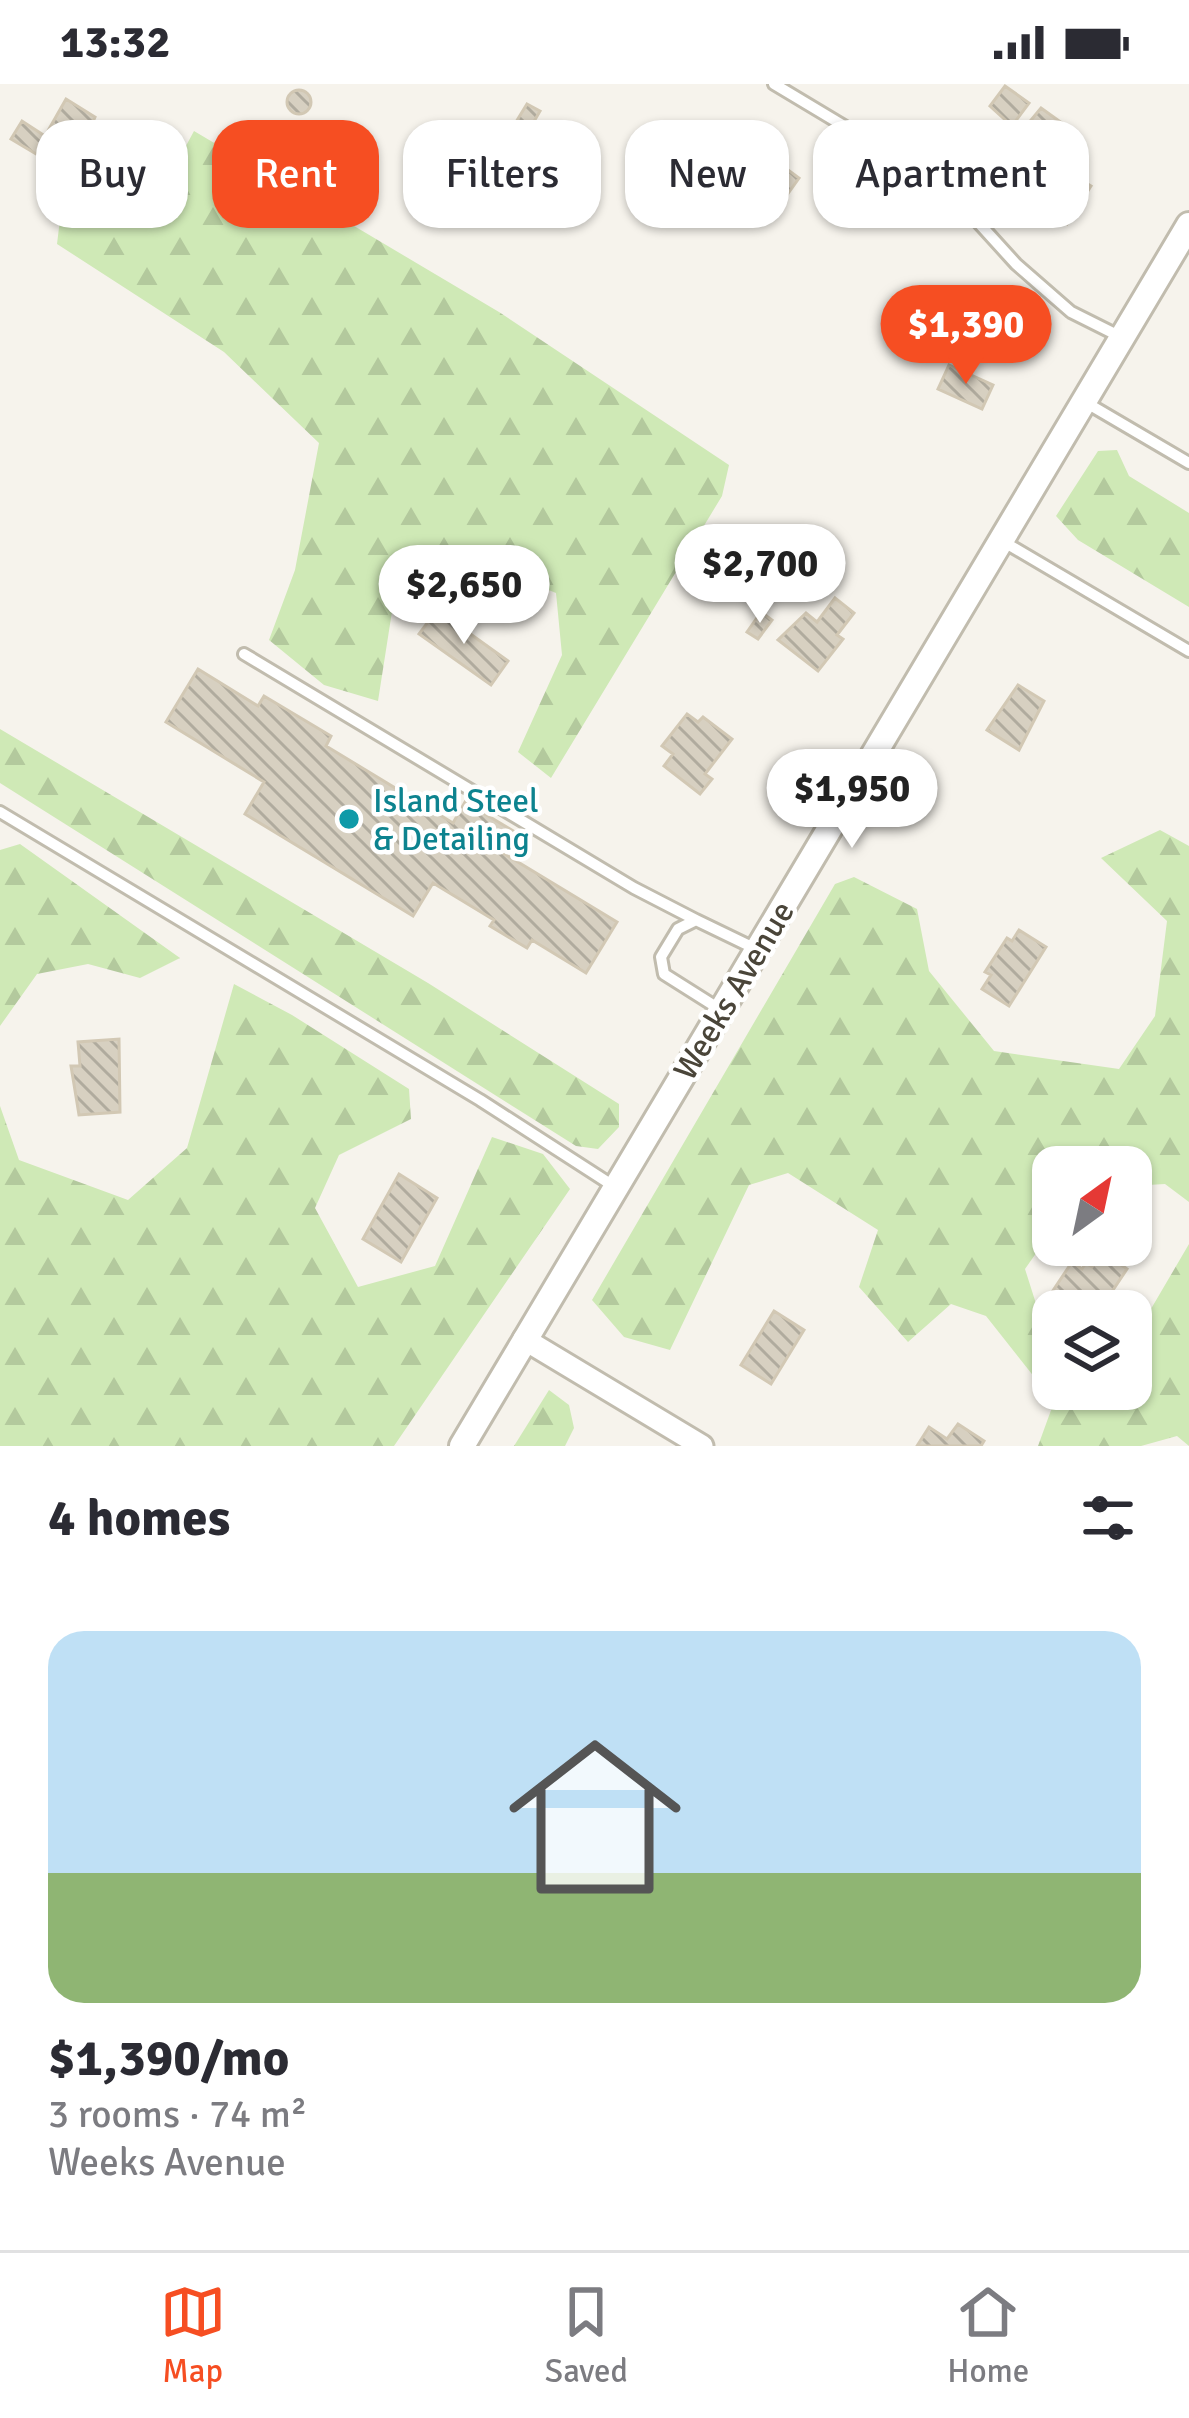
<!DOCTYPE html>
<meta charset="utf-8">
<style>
body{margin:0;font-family:Signika,sans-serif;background:#f2f2f3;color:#2b2b33;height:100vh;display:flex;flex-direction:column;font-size:45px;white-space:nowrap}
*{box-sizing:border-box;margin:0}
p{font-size:39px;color:#7c7c81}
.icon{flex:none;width:66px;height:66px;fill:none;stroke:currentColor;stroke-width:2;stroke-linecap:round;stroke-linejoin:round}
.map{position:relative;height:1362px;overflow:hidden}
.details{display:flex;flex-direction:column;background:#fff;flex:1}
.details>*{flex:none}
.banner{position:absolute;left:36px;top:36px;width:1119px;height:108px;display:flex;gap:24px}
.needle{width:78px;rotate:33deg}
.fabs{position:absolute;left:1032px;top:1062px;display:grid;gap:24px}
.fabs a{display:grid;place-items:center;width:120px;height:120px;border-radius:24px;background:#fff;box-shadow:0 3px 9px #0004;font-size:60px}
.price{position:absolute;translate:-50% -102px;padding:0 27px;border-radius:42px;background:#fff;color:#222;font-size:39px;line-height:78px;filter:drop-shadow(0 3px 6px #0008)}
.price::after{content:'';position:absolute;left:50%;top:72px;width:36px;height:27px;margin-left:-18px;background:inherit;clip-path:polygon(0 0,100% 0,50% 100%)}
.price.active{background:#f64e22;color:#fff}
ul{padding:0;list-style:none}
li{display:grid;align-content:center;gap:24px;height:636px;padding:0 48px}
li span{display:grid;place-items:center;height:372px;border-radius:36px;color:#555}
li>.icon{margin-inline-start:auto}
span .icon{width:216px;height:216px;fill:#fffc;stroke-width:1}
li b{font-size:51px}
h2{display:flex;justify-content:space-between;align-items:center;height:144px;padding:0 48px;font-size:51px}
.tag{padding:0 42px;border-radius:36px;background:#fff;box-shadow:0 3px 9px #0004;font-size:42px;line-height:108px}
.tag.active{background:#f64e22;color:#fff}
.status{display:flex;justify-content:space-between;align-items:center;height:84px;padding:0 60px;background:#fff;direction:ltr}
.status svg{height:33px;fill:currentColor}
.tab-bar{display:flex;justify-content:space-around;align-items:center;height:168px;border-top:3px solid #e1e1e2;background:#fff;font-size:33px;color:#7c7c81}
.tab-bar a{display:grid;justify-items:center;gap:6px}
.tab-bar .active{color:#f64e22}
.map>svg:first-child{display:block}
</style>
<div class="status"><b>13:32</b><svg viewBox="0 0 49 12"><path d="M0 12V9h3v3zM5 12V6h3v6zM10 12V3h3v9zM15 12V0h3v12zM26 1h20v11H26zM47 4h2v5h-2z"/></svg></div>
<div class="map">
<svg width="1189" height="1362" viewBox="0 0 1189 1362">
<defs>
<pattern id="forest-firs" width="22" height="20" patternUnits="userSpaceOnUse" patternTransform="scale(3)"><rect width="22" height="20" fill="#cfe9b6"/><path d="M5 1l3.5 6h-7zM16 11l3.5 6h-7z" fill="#b3c99d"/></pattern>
<pattern id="building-back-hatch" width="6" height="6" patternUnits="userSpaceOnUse" patternTransform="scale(3)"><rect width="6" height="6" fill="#d7d0c1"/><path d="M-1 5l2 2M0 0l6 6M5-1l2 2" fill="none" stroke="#b0ab9e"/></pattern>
</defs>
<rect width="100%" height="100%" fill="#f6f3ec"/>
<path fill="url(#forest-firs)" d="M194,47L499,228L729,381L722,412L551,694L518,668L562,571L556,509L456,469L396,502L378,617L324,601L269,556L295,486L319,359L224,268L57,160L62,119L145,138Z
M1117,366L1129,392L1189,429V523L1078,456L1056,432L1098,367Z
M0,645L428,899L619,1020V1043L598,1065L576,1062L0,699Z
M1160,746L1189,762V1118L1165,1100L1131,1102V1083H1053V1145L1025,1185L1045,1248L1053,1252V1305H1131V1259L1189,1160V1362L1177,1352L1141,1362H1038L1054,1318L986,1232L951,1220L908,1258L859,1203L878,1146L788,1089L749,1101L670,1266L624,1253L592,1216L835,800L854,793L917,825L929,887L994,967L1119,985L1155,932L1167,837L1101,774Z
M20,760L180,874L140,894L88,880L37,890L0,942V766Z
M234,900L292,931L409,1005L411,1035L339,1071L315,1124L358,1203L435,1182L492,1053L543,1070L570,1105L394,1362H0V1022L19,1076L128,1116L187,1064Z
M549,1306L569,1321L574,1344L565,1362H514Z"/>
<path fill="url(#building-back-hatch)" stroke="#d2c8b4" stroke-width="3" d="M1005,2L1029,19L1012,42L990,22Z
M287 18a12 12 0 1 1 24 0a12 12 0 1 1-24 0Z
M66,15L95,33L70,90L11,55L22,37L45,52Z
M527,20L540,27L529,46L516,38Z
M1041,24L1062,39L1045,62L1027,49L1030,43L1027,41Z
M1061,75L1082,87L1078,94L1091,102L1067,140L1041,123L1058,96L1051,91Z
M780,80L799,94L787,111L768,97Z
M949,281L993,301L982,325L938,305Z
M835,514L854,529L837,551L843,555L818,587L778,556L806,529L817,538Z
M437,526L508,577L491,601L419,550Z
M761,528L772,536L758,555L747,548Z
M198,585L258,622L264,612L331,652L326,662L453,739L465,718L515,748L503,769L617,838L586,889L532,856L527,864L490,842L494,836L433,799L413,832L245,730L264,698L166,638Z
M1018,601L1044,617L1019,666L987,646Z
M687,630L698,638L703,633L732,655L705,690L712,695L700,710L664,682L673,670L662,662Z
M1019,846L1046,863L1009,922L982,905L991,891L985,888L1007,854L1012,857Z
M119,955L120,1028L79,1031L71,982H80L78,958Z
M399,1090L437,1114L401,1178L363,1155Z
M1102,1168L1127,1185L1099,1227H1081L1052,1208L1072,1178L1082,1185L1086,1179L1092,1183Z
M774,1227L804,1246L771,1300L741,1281Z
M958,1340L984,1357L981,1362H917L929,1343L947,1355Z"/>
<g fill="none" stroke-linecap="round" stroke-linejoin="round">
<defs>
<path id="service" d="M774,0L929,93L957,115L1016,180L1071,228L1123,254
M1085,318L1189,379
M1004,458L1189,567
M244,570L634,804L696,836
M0,728L480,1016L615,1103
M721,926L664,890L661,873L678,845L696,836L756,865"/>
<path id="minor" d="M524,1255L702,1362"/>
<path id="tertiary" d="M462,1362L1189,141"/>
</defs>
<use href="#service" stroke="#c1bcae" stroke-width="16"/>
<use href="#minor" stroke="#c1bcae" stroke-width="27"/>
<use href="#tertiary" stroke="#c1bcae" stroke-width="30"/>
<use href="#service" stroke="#fff" stroke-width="10"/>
<use href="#minor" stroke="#fff" stroke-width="21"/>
<use href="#tertiary" stroke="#fff" stroke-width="24"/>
</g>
<circle fill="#0f9aa8" stroke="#fff" stroke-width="4.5" cx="349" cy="735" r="12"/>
<g text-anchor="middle" stroke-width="9" stroke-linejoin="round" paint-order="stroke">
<g font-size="33" fill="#0d838f" stroke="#fff" text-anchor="start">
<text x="373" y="728">Island Steel<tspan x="373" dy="38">&amp; Detailing</tspan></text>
</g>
<g font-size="33" fill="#4a4539" stroke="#fff">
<text transform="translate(733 906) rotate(-59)" y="12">Weeks Avenue</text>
</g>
</g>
</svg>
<div class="fabs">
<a><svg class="needle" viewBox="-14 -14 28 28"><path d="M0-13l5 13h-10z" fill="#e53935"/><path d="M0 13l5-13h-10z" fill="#7c7c81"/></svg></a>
<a><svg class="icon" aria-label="layers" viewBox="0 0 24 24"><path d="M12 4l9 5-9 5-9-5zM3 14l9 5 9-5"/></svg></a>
</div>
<b class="price active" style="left:966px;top:303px">$1,390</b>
<b class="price" style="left:760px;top:542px">$2,700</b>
<b class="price" style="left:464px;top:563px">$2,650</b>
<b class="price" style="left:852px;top:767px">$1,950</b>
<div class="banner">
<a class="tag">Buy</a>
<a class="tag active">Rent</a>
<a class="tag">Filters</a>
<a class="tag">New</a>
<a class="tag">Apartment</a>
</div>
</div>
<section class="details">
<h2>4 homes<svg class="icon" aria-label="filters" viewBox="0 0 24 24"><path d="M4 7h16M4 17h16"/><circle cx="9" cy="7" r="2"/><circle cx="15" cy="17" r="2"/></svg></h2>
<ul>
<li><span style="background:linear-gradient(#bfe0f5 65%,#8fb573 0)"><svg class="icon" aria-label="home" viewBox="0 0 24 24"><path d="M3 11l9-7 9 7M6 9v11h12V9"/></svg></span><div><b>$1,390/mo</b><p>3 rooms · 74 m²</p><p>Weeks Avenue</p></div></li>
</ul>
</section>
<nav class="tab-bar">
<a class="active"><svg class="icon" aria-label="map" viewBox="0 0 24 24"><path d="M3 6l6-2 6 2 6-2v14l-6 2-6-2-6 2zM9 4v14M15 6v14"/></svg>Map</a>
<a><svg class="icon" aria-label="saved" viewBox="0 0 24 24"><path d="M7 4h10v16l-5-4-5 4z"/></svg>Saved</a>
<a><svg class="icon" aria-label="home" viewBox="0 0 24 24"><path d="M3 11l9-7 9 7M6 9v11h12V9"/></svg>Home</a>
</nav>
